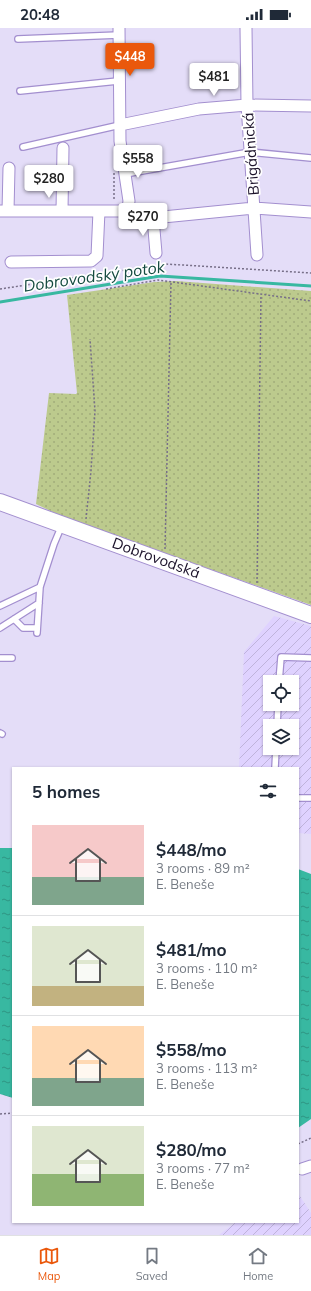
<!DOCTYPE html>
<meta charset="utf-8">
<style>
body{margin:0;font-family:Mulish,sans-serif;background:#f2f2f3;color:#1f2937;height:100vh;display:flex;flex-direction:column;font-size:15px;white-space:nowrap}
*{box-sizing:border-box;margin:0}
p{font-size:13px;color:#747a83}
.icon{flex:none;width:22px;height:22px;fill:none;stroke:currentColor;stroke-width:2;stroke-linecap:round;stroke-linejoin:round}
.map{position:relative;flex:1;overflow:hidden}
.drawer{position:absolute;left:12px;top:739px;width:287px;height:456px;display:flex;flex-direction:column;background:#fff;border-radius:0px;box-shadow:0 1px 3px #0004}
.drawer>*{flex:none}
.tools{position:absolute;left:263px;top:647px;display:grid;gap:8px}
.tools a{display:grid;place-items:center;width:36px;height:36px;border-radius:0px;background:#fff;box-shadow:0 1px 3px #0004;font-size:20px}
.price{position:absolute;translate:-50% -34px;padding:0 9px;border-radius:4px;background:#fff;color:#222;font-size:13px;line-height:26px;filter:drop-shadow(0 1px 2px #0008)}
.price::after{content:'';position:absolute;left:50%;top:24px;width:12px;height:9px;margin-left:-6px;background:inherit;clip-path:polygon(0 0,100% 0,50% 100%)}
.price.selected{background:#ea580c;color:#fff}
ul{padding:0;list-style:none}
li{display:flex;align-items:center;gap:12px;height:100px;padding:0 20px}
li+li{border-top:1px solid #e0e1e3}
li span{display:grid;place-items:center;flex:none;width:112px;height:80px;border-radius:0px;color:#555}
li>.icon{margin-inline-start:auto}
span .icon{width:48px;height:48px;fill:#fffc;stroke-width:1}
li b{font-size:17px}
h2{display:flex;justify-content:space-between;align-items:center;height:48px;padding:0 20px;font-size:17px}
.status{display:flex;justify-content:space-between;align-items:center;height:28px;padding:0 20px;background:#fff;direction:ltr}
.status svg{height:11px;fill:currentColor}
.tabs{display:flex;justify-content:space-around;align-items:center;height:56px;border-top:1px solid #e0e1e3;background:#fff;font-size:11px;color:#747a83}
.tabs a{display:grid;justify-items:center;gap:2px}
.tabs .selected{color:#ea580c}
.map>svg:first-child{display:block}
</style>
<div class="status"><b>20:48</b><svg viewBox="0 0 49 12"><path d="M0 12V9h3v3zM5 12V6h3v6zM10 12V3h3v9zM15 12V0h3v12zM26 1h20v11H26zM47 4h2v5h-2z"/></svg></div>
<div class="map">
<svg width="311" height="1207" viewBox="0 0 311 1207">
<defs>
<pattern id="industrial-furrows" width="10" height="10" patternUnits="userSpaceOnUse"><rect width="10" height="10" fill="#dfd2ff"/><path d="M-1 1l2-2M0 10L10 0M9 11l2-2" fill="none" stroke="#bfb3db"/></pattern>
<pattern id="park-dots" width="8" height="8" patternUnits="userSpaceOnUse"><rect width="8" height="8" fill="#bcca8d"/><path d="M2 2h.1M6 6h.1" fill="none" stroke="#a1ac7a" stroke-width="1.8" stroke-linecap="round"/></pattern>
<pattern id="water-ripples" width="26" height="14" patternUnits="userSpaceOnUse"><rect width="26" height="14" fill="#38b8a1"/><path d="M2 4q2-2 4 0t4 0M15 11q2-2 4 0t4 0" fill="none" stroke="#2e9483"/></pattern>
</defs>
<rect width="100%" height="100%" fill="#e4ddf8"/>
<path fill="url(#industrial-furrows)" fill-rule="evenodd" d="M274,588L311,598V806L298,805V740H239L244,624ZM270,654H292V676H270ZM270,698H292V720H270Z
M298,1165L311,1185V1207H219L236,1194H298Z"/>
<path fill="url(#park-dots)" d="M176,253L311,263V577L65,490L36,476L49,365L76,366L77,365L67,267L154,254Z"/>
<path fill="url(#water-ripples)" d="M0,820H13V1070L0,1066Z
M298,841L311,846V1091L298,1100Z"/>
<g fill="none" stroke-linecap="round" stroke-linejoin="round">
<path stroke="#38b8a1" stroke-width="3" d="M0,274L160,248L311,258"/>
<defs>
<path id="lane" d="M18,11L119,7
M20,63L118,53
M23,119L120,97
M125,146L250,124L311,130
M0,578L40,559
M14,591L23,600H37
M0,600L39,575
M37,605L40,559L54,516L62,497
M0,630H12
M279,654L281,629L311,630
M277,698L278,676
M0,705L2,706
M275,740L276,720
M298,770H311"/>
<path id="street" d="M119,0L120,113L129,173L128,180
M246,0L247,77L257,227
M120,97L199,81L247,77L311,78
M128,180L139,188L153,190L254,180L311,184
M0,183H123L128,180
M8,183L9,140
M62,183L63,120
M153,190L156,225
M11,234L91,233L97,228L99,183
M302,1141L311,1138"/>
<path id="secondary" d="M0,474L311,587"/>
</defs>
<use href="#lane" stroke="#a38fcf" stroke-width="8"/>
<use href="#street" stroke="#a38fcf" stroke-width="13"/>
<use href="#secondary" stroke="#a38fcf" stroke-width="18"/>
<path stroke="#776f88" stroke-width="1.5" stroke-dasharray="2 2" stroke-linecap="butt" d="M114,145V173
M0,261L166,236L311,245
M106,261L158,252L311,273
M86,491L91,443L95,383L90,311
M165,521L171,254
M257,555L261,266
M0,1086L13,1085
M298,1116L311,1110"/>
<use href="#lane" stroke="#fff" stroke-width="5.5"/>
<use href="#street" stroke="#fff" stroke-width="11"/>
<use href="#secondary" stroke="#fff" stroke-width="16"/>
</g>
<g text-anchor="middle" stroke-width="3.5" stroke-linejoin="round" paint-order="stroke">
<g font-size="15" fill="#1b122a" stroke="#fff">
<text transform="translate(251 126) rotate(-94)" y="5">Brigádnická</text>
<text transform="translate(156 530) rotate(20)" y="5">Dobrovodská</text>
</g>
<g font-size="16" font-style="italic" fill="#164b41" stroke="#fff">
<text transform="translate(94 248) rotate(-8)" y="6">Dobrovodský potok</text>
</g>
</g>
</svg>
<div class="tools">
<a><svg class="icon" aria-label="locate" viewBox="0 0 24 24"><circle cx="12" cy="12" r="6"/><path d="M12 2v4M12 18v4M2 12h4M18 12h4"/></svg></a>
<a><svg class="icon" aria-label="layers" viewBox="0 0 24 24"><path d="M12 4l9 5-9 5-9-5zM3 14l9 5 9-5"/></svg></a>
</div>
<b class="price selected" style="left:130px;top:49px">$448</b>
<b class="price" style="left:214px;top:69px">$481</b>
<b class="price" style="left:138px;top:151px">$558</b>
<b class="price" style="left:49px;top:171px">$280</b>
<b class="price" style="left:143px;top:209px">$270</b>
<section class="drawer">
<h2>5 homes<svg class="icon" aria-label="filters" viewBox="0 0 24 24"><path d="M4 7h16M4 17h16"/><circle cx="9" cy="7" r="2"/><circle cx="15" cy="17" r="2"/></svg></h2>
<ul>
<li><span style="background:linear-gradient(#f6c9c9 65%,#7fa58c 0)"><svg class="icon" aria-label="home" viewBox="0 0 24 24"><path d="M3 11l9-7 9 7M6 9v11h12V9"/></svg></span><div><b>$448/mo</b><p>3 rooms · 89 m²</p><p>E. Beneše</p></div></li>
<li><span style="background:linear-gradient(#dfe7d0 75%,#c2b280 0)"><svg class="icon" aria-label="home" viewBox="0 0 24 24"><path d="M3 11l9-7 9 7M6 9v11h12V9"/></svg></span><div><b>$481/mo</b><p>3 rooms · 110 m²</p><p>E. Beneše</p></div></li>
<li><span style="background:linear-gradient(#ffd9b3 65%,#7fa58c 0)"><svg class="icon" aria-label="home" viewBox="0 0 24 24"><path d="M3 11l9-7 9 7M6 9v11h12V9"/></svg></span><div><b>$558/mo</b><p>3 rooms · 113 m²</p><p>E. Beneše</p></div></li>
<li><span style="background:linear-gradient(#dfe7d0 60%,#8fb573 0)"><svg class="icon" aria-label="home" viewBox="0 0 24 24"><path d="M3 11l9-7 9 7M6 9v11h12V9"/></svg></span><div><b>$280/mo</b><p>3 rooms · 77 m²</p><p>E. Beneše</p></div></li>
</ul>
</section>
</div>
<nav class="tabs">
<a class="selected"><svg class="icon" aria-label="map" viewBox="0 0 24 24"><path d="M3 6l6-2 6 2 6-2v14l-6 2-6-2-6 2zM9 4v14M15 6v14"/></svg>Map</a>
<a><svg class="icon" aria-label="saved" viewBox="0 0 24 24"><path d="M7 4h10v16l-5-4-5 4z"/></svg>Saved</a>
<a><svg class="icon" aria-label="home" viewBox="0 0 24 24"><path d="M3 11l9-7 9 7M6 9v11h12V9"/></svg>Home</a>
</nav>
